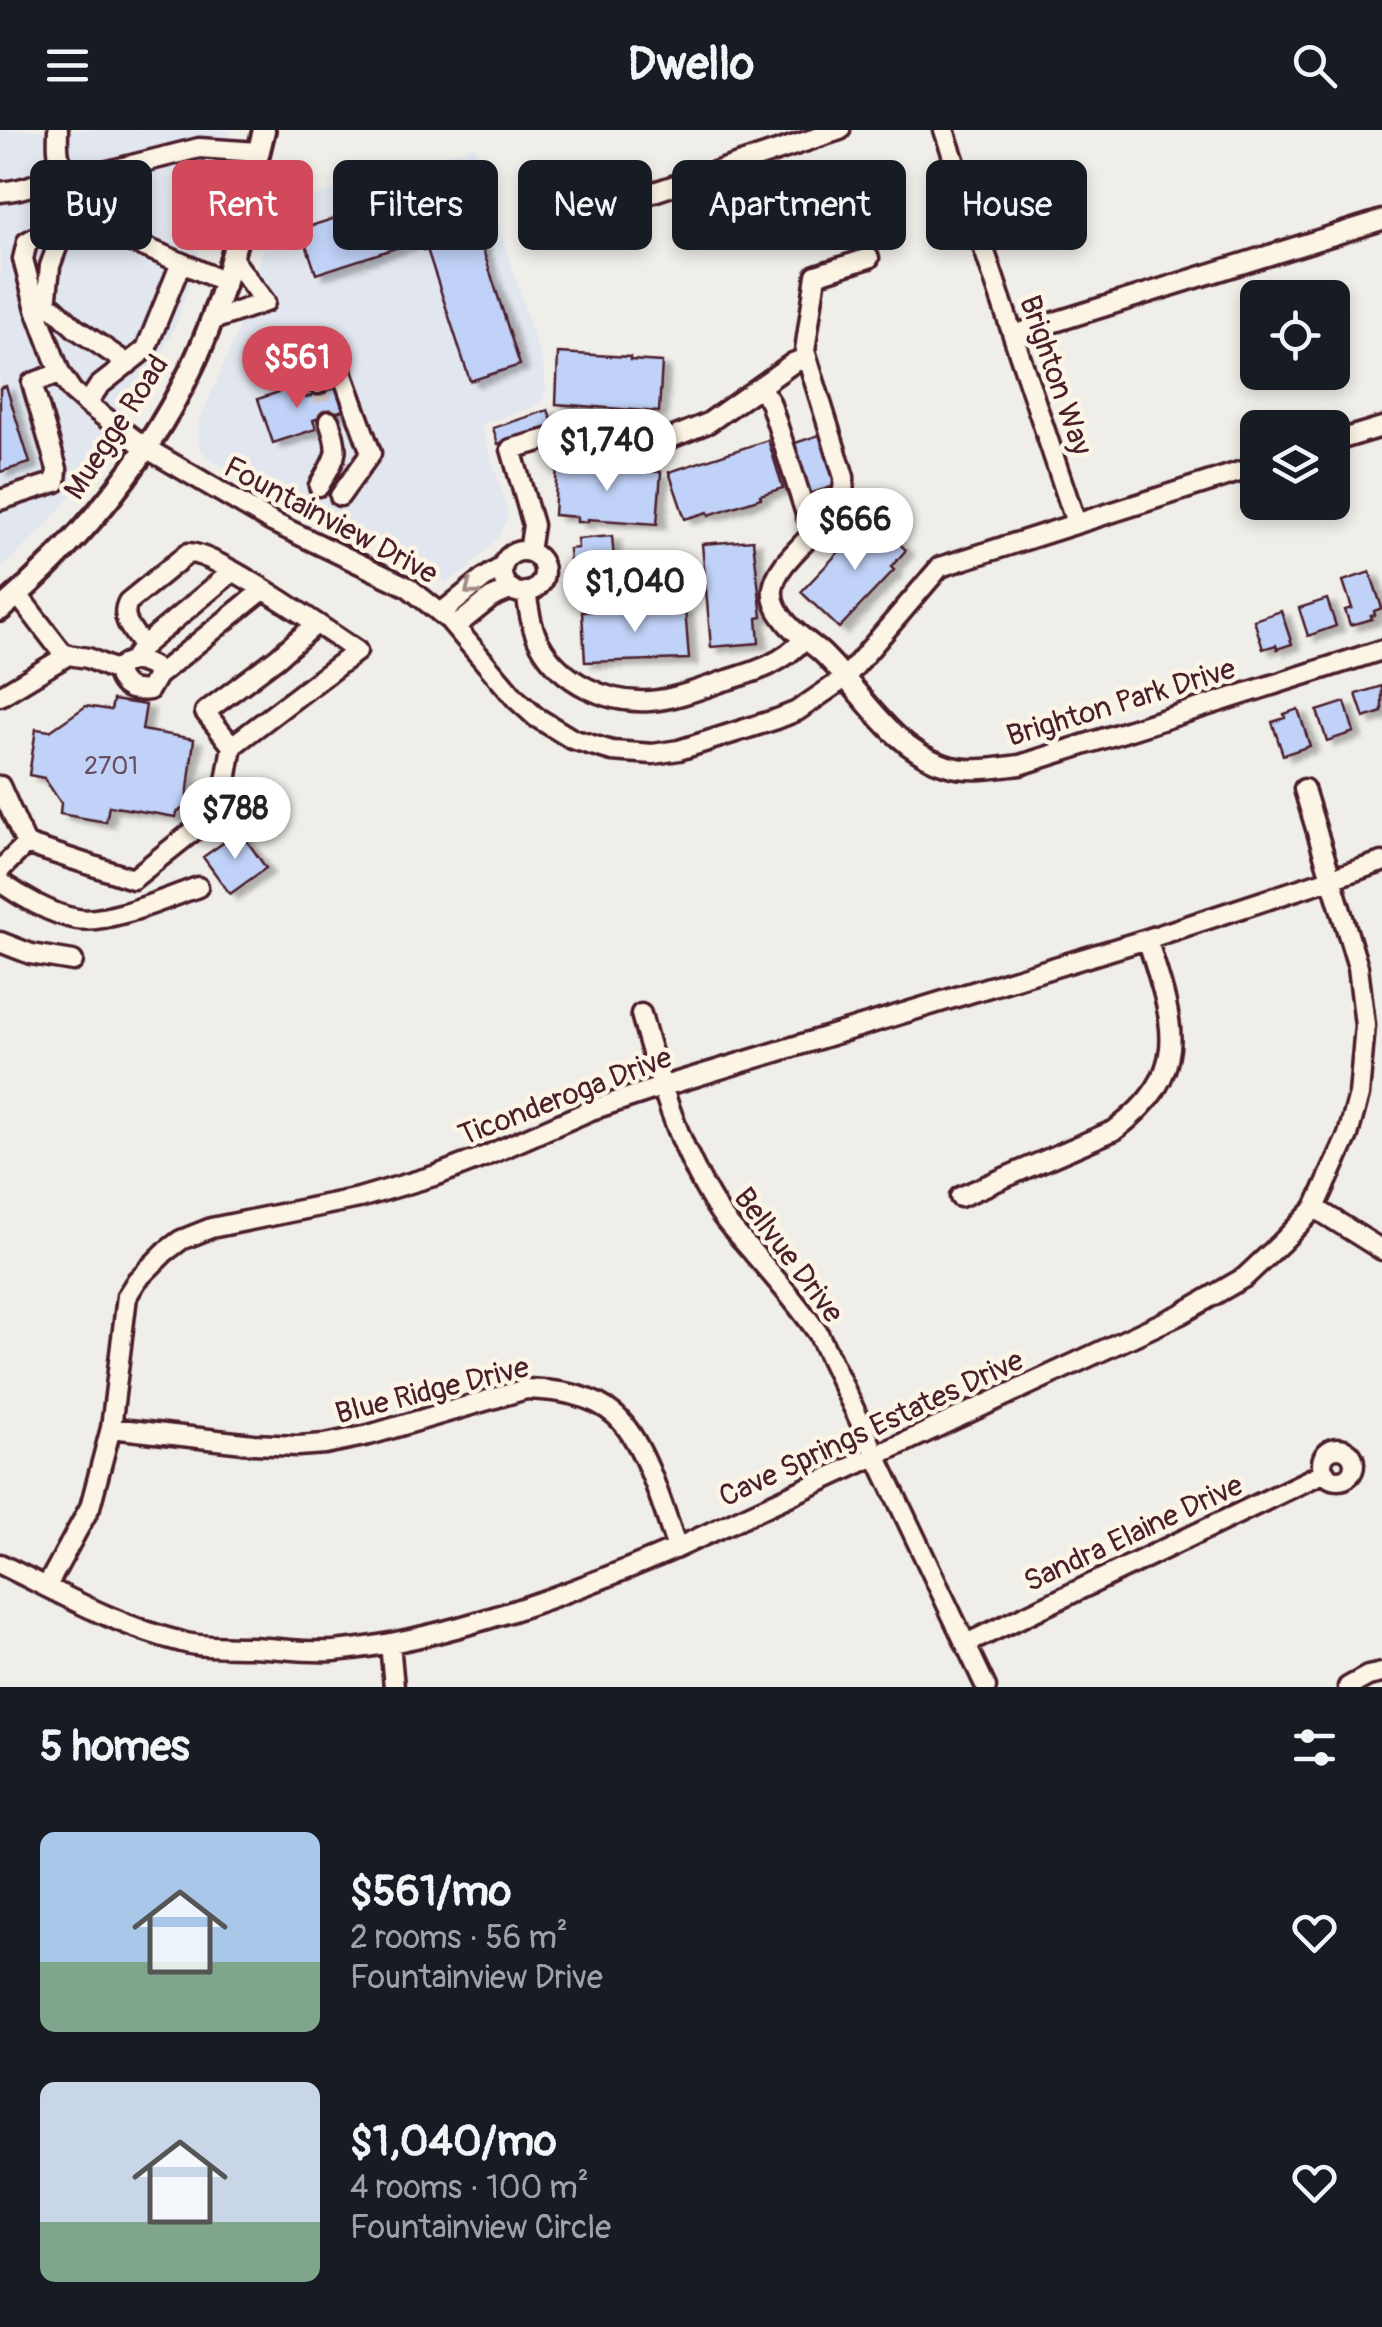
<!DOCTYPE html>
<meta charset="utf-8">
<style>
body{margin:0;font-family:Pangolin,sans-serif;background:#242831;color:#f1f3f6;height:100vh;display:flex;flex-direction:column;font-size:38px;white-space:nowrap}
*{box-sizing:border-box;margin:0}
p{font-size:32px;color:#9ea1a6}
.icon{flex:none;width:55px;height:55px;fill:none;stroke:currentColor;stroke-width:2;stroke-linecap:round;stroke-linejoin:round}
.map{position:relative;height:1557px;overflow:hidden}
.drawer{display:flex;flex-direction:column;background:#171b24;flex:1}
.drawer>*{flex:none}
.hud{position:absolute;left:30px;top:30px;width:1322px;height:90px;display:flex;gap:20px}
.tools{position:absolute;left:1240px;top:150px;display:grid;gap:20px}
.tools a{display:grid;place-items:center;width:110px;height:110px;border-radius:15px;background:#171b24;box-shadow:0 5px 15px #0003;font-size:50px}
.price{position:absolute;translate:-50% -85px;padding:0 22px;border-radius:35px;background:#fff;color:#222;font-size:32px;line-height:65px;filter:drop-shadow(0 2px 5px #0008)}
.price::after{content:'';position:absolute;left:50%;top:60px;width:30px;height:22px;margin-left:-15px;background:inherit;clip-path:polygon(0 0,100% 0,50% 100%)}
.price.current{background:#d1495b;color:#fff}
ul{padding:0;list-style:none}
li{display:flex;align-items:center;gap:30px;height:250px;padding:0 40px}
li span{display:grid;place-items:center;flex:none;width:280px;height:200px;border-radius:15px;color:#555}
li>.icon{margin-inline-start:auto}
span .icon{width:120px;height:120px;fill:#fffc;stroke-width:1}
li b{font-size:42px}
h2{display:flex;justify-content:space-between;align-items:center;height:120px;padding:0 40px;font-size:42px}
.chip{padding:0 35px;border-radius:15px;background:#171b24;box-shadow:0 5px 15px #0003;font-size:35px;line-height:90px}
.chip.current{background:#d1495b;color:#fff}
header{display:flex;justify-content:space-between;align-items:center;height:130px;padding:0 40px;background:#171b24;font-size:45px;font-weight:700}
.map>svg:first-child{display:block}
</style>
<header><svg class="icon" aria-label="menu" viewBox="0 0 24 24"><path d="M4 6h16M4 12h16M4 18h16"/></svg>Dwello<svg class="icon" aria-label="search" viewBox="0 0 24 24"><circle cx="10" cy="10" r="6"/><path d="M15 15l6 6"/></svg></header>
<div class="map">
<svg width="1382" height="1557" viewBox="0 0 1382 1557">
<defs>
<filter id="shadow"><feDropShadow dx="8" dy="5" stdDeviation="2.5" flood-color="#0004"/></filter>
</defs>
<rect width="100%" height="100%" fill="#f0eee9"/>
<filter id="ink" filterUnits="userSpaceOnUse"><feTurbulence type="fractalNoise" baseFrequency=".01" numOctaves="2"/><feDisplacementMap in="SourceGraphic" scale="20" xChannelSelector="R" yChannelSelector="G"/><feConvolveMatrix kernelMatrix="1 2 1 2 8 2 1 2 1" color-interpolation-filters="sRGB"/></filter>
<g filter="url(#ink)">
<path fill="#e2e6ee" d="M0,0H231L203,108L177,192L155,240L89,345L45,397L0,440Z
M474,16L544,239L546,259L543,269L534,277L481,294L508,382L507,390L500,405L467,440L446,453L410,428L373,407L277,369L207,328L200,318L198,306L199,292L235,208L250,165L274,79Z"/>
<path fill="#c1d2f8" stroke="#4a1f2b" stroke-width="2.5" filter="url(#shadow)" d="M460,48L520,235L470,251L427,119L423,120L420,110L316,144L301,99Z
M558,223L630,227V230L662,232L659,282L556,274Z
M302,254L306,268L336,258L343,280L313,290L316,299L273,313L258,269Z
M6,256L30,333L0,342V258Z
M548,280L554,296L498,314L493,298Z
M570,284L595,286L594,298L569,296Z
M822,304L838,355L809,364L792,314Z
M768,310L783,358L760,365L761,368L709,385L708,382L685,389L669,342Z
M557,335L661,342L657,394L588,389V392H577V387L554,385Z
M872,387L906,420L891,437L894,440L839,498L801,462Z
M612,406L617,465L580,468L578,449H571L569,419L578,418L577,409Z
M753,410L762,487L757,488L759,513L711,517L702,414Z
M1370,442L1382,478L1374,481L1375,485L1371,486L1372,489L1350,495L1345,480L1352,478L1343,451Z
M1327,469L1336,496L1308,506L1299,478Z
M653,477V480L685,478L689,529L585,532L582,482Z
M1281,481L1292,514L1277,519L1276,515L1263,519L1254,490Z
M1382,556V582L1364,588L1356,564Z
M113,570L146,575L142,600L194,609L186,676L177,682L176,687L109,676L106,692L60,684L61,673L44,648L29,645L36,599L50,601L86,576L111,580Z
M1345,572L1354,602L1327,611L1317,581Z
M1298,579L1310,616L1283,625L1272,592L1285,588L1284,584Z
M240,701L266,738L230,764L203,727Z"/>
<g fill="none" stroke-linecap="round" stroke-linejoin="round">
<path stroke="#cfc5c3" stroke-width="18" stroke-dasharray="18 9" stroke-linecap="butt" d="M318,254L329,291"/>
<defs>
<path id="minor" d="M58,0C57,28 57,41 88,46L199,18L258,22
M944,0L1076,393
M0,62C22,60 47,53 62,36
M621,90L645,65L840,0
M869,128L816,145L805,221L844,347C848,390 776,422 773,460C772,469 777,480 783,488C793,503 809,511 822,523C861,560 891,618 945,635C969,643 995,638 1020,635L1382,520
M223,151C192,138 101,94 70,96C54,98 40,104 27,112L23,129L36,179L60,243L72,261L87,274L146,318L272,392L408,457L449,490L516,569L536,587L572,609L612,621L653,624L679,620L777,589L797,581L845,548L940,437L1258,336
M46,176L50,136L64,98
M36,179L46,176L54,178L75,198L128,234
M210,191L265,172L231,127
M1013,205L1382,90
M336,226L371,323L340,366
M312,234L318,254
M760,257L770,272L807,387L816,400
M87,274L99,256L146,219L181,133
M1332,312L1382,297
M319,356C336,326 341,325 329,291
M0,370L56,352L57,339L32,253L60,243
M502 442a21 21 0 1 1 42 0a21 21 0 1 1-42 0Z
M529,422L533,395L511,319L562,305L631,311L671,308L708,293L793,233L806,228
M526,462C529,480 531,498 540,514C561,552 607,574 650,571C675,569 700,559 724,551C754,542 783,534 804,509
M18,465L61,521L68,525L88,528L117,541C120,558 133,562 149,560L157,546L153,537C139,530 127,527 117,541
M441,483L483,449L502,437
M455,497L491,468L512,459
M143,516L233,441
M157,546L263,460
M0,566L68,525
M232,616L205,582L277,528L316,494
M0,656L26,714L133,749L216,683L224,663L232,616L357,521C327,501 216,422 188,423L128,472C119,489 134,502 143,516L133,530
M0,740L26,714
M0,752C20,766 52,785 77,789C108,794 167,768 198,757
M0,812L31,824L73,831
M641,884C659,950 679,1018 716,1077C726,1094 742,1109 755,1125C777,1150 798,1175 818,1203L986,1557
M960,1067L1115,1000C1194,940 1173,892 1147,809
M1315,1078L1382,1120
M111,1298L253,1314L298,1316L325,1314L369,1305L526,1259C556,1260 591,1264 615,1285C646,1313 663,1379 677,1418
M1322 1334a16 16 0 1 1 32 0a16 16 0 1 1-32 0Z
M0,1434C60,1463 117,1496 182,1512C203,1518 228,1516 250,1517C278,1518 307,1523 334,1521C446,1511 574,1462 677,1418L1181,1184L1245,1147L1281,1113L1315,1078L1348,1005L1359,965L1365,895L1358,837L1304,659
M47,1456L90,1377L111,1298L127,1166L137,1150L165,1122L181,1110L211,1098L359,1068L437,1045L486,1026L591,980L661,957L1147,809L1382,732
M390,1513L394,1557
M966,1514L1325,1342
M1348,1557L1368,1546L1382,1543"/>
<path id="major" d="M0,480C81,411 147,332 193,235C227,163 245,77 264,0"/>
</defs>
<use href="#minor" stroke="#4a1f2b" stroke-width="25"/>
<use href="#major" stroke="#4a1f2b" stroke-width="28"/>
<use href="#minor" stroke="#fcf5e5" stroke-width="18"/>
<use href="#major" stroke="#fcf5e5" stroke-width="20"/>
</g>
<defs><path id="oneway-chevron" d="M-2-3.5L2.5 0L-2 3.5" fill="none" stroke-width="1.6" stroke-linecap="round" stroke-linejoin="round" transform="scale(2.5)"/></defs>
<use stroke="#a38a88" href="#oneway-chevron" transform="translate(471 459) rotate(142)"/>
</g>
<g text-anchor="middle" stroke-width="9" stroke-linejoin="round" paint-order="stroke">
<g font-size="25" fill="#684c5e">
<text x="111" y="644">2701</text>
</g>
<g font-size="30" fill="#4a1f2b" stroke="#fcf5e5">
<text transform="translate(1056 245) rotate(71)" y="10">Brighton Way</text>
<text transform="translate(116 297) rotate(-57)" y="10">Muegge Road</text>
<text transform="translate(331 390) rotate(28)" y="10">Fountainview Drive</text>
<text transform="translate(1121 572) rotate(-17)" y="10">Brighton Park Drive</text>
<text transform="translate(565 966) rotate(-21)" y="10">Ticonderoga Drive</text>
<text transform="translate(789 1125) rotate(53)" y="10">Bellvue Drive</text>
<text transform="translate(432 1260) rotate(-14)" y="10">Blue Ridge Drive</text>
<text transform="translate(871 1298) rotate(-25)" y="10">Cave Springs Estates Drive</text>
<text transform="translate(1133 1403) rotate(-25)" y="10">Sandra Elaine Drive</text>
</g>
</g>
</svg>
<div class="tools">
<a><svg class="icon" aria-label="locate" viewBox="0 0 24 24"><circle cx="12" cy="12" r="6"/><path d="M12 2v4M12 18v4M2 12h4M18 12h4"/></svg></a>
<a><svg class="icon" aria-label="layers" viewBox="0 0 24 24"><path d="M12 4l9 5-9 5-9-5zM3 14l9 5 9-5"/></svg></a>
</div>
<b class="price current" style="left:297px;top:281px">$561</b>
<b class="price" style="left:607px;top:364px">$1,740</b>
<b class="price" style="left:855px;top:443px">$666</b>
<b class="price" style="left:635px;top:505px">$1,040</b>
<b class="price" style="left:235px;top:732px">$788</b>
<div class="hud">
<a class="chip">Buy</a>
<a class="chip current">Rent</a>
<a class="chip">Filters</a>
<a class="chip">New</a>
<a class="chip">Apartment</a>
<a class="chip">House</a>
</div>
</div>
<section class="drawer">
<h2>5 homes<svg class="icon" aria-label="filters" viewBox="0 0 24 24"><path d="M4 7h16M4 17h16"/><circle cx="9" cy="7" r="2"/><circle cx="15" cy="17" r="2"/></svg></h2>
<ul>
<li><span style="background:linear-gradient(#a9c7e8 65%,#7fa58c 0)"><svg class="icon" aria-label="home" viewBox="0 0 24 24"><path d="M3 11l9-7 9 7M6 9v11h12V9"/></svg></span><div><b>$561/mo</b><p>2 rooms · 56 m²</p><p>Fountainview Drive</p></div><svg class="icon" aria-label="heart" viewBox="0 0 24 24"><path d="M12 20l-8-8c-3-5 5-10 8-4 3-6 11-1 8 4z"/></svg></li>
<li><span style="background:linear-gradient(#c9d6e8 70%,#7fa58c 0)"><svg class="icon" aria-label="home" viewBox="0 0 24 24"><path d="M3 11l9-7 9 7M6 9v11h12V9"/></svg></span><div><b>$1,040/mo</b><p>4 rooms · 100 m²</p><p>Fountainview Circle</p></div><svg class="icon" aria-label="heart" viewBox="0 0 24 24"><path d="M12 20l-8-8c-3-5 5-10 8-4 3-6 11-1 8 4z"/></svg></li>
</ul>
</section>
